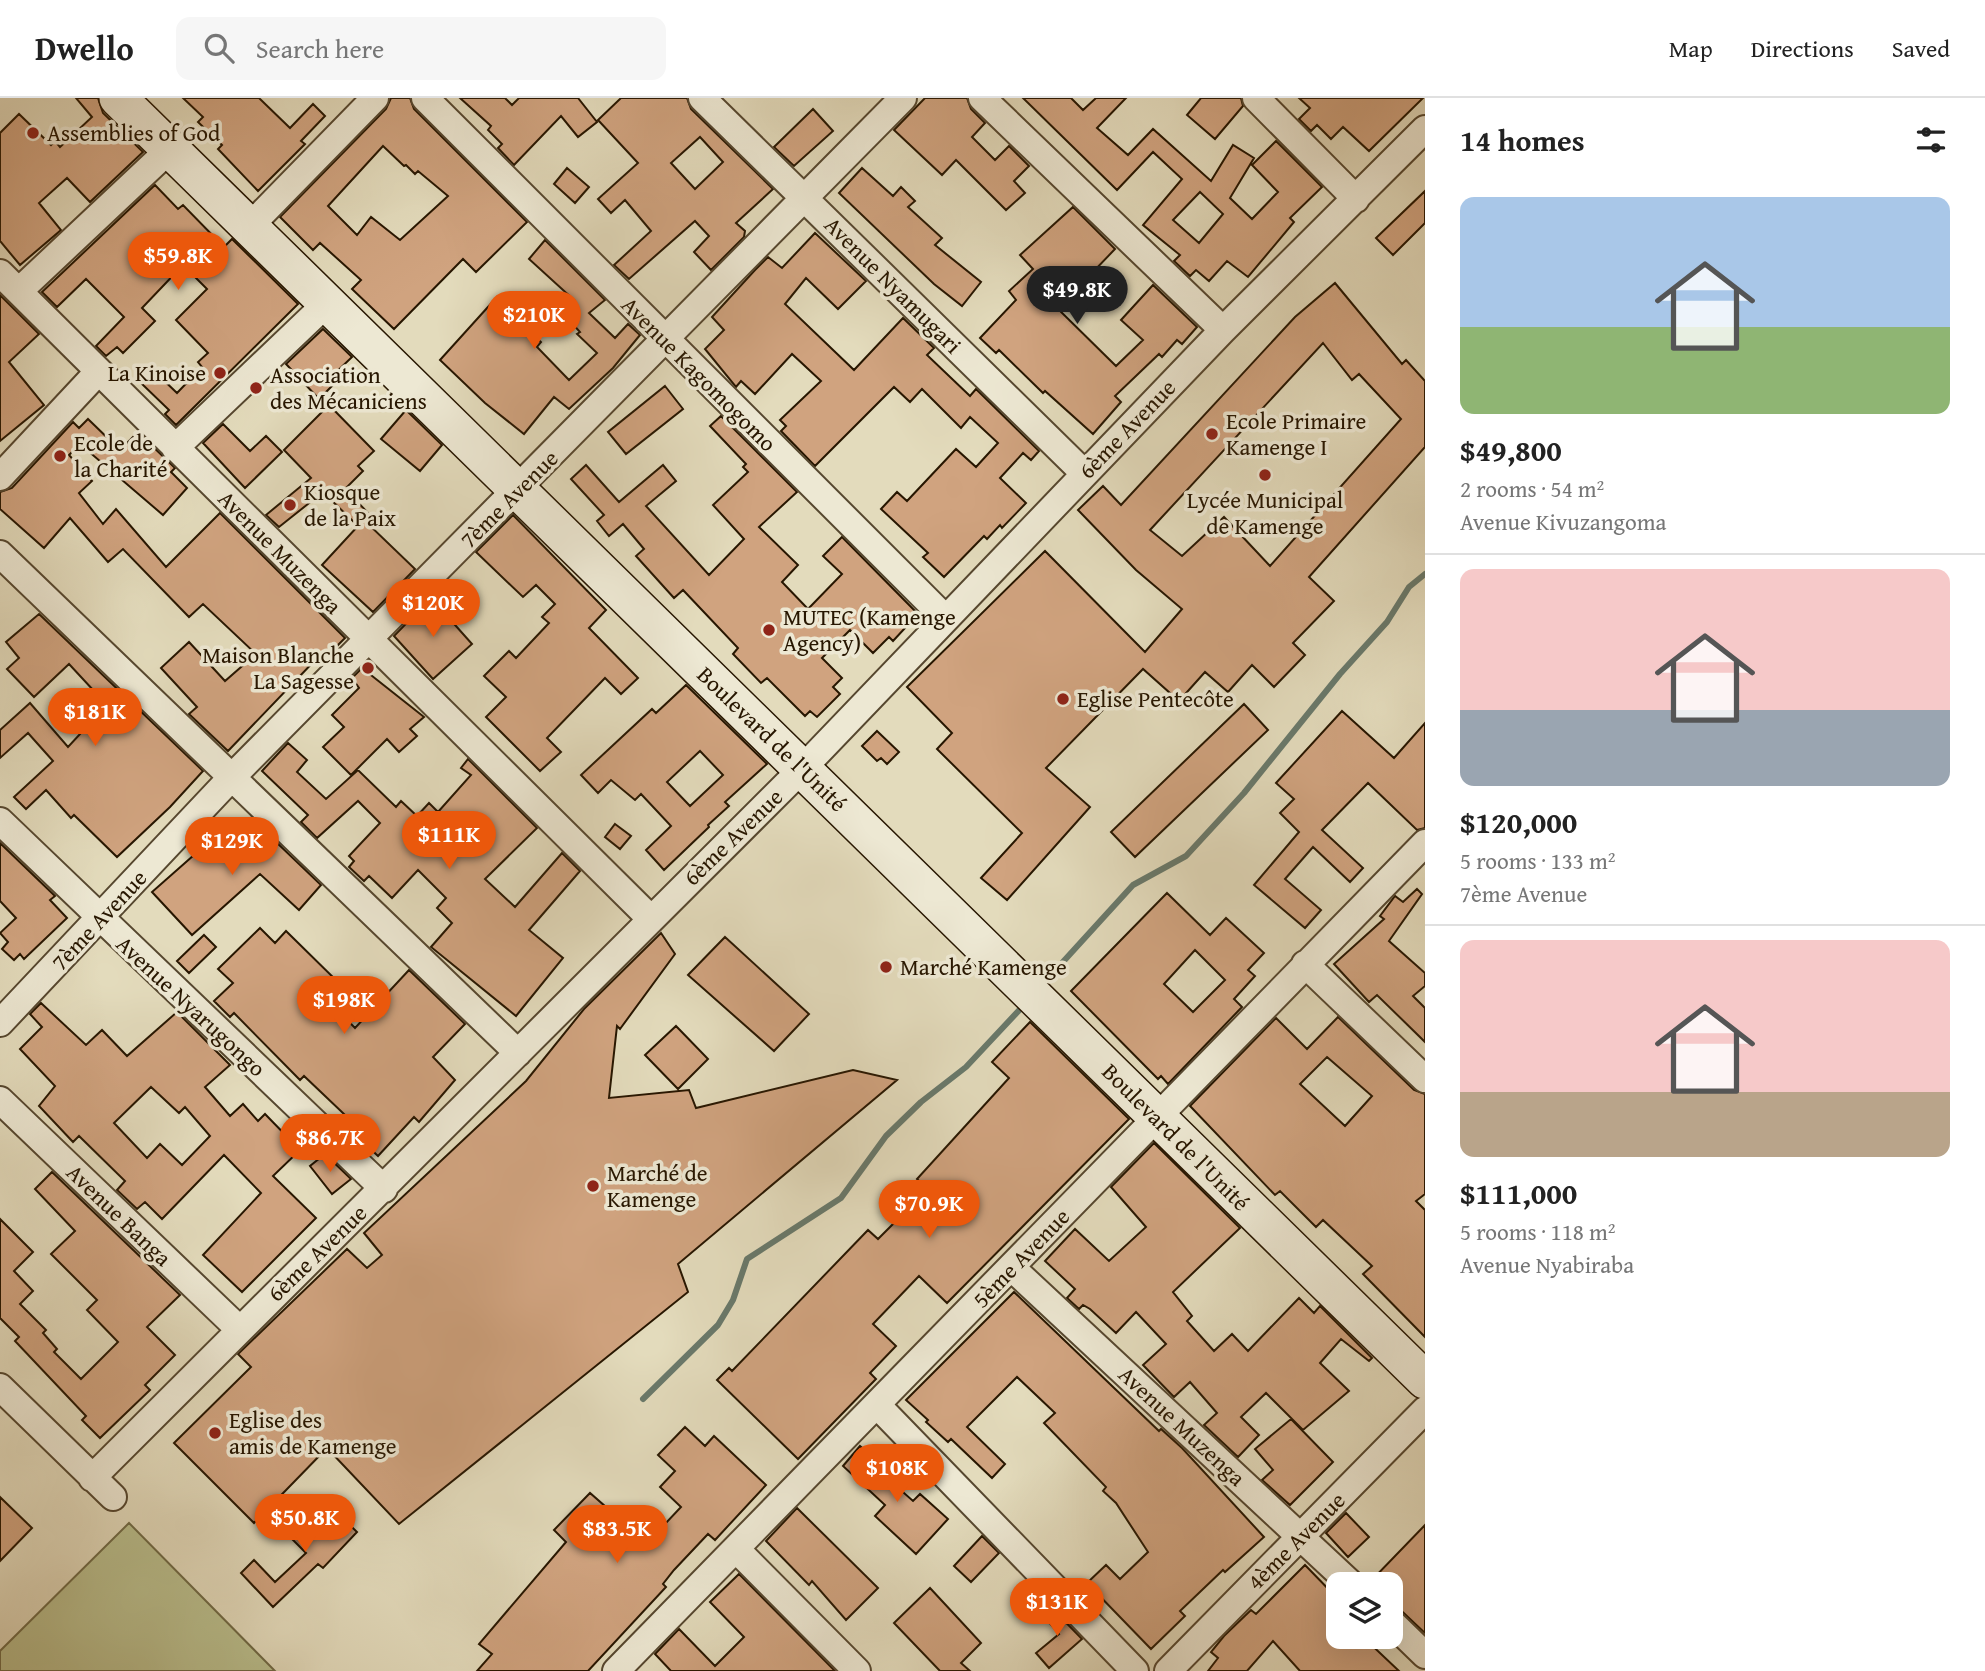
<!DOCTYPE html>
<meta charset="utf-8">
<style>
body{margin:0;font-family:"Gentium Book Plus",serif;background:#f6f6f6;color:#222;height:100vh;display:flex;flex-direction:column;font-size:26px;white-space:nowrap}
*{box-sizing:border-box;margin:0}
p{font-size:23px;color:#767676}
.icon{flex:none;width:38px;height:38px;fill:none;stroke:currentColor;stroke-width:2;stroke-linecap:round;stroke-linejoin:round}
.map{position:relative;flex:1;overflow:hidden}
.side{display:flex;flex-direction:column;background:#fff;width:560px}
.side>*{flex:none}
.fabs{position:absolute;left:1326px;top:1474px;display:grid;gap:14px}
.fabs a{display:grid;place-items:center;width:77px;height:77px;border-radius:14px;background:#fff;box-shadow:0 7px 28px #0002;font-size:35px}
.price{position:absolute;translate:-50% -60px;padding:0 16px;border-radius:24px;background:#ea580c;color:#fff;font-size:23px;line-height:46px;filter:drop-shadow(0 2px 4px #0008)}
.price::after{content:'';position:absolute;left:50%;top:42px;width:21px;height:16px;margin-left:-10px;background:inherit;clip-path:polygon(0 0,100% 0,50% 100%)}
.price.on{background:#222;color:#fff}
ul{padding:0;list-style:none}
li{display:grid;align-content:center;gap:14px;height:371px;padding:0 35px}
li+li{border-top:2px solid #e0e0e0}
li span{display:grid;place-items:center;height:217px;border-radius:14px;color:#555}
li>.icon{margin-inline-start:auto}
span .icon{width:126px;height:126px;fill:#fffc;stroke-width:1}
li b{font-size:30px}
h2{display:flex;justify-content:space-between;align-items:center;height:84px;padding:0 35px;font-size:30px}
header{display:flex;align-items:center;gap:42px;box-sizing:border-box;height:98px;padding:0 35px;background:#fff;border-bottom:2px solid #e0e0e0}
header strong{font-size:33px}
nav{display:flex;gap:38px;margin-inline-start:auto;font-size:24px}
.search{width:490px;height:63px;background:#f6f6f6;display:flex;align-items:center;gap:18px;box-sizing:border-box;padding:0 24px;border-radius:14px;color:#767676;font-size:26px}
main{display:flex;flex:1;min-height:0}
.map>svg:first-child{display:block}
</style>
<header>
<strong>Dwello</strong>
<div class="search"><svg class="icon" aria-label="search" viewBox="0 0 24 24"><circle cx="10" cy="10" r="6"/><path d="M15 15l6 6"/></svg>Search here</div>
<nav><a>Map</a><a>Directions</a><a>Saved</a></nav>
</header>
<main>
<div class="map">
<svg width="1425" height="1573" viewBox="0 0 1425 1573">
<rect width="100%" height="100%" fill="#e3dbbc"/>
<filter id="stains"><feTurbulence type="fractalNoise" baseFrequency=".00286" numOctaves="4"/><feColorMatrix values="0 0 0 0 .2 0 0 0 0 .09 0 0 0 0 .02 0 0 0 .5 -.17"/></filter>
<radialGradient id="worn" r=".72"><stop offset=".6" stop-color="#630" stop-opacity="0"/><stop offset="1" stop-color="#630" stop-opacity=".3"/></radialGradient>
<path fill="#b9be8d" stroke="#706a46" stroke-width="2" d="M129,1425L275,1573H0V1553Z"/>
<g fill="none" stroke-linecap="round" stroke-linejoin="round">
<path stroke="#69796b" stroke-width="6" d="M1041,888L1133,787L1186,758L1244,695L1340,576L1387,524L1409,489L1425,476
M643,1301L718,1227L733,1202L747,1161L841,1100L886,1038L921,1004L966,969L1024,907"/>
</g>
<path fill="#d0a37f" stroke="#271600" stroke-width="2" fill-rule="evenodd" d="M76,0H98L103,15L143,54L90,104L67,80L39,105L61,132L20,167L0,143V35L19,16L51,47L55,43L60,49L92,19Z
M183,0H259L290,30L313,6L325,18L301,43L305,46L258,93L218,51L222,47L198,24L203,19Z
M391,0H410L414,11L527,124L476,174L463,161L394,231L352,191L361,182L320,145L313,152L280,119L386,11ZM383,48L404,68L406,67L415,76L418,73L448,98L400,142L371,119L357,137L328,108Z
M460,0H505L512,7L519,0H578L597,24L578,39L561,18L514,67L498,50L502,46L488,32L491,28Z
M621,0H687L691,11L773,91L736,125L745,133L744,139L711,172L694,154L709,138L695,123L629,181L614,167L651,133L625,102L611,115L598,101L638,65L598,22ZM700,39L723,64L695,91L671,65Z
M925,0H967L971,11L985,25L972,39L995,62L1009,48L1029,68L1014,83L1025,95L1006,112L956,62L942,77L894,32Z
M1023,0H1071L1083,12L1096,0H1126L1097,30L1128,57L1153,31L1211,83L1233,47L1254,60L1230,100L1252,121L1278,94L1252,67L1276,43L1322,89L1290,120L1294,124L1248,179L1227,163L1209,183L1196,172L1190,178L1174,163L1180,157L1143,127L1182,81L1153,54L1117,92ZM1200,94L1223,116L1199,145L1173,122Z
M1201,0H1241L1243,8L1215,41L1187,17Z
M1299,0H1423L1369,53L1343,29L1331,41L1317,27L1311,33L1299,21L1310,10Z
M813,11L833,33L794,68L774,49Z
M567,70L589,89L575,105L554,86Z
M862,70L893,98L901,89L915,103L908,109L942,140L935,147L981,184L962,208L934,186L839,95Z
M155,87L178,111L183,107L224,149L232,141L298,206L176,327L165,316L169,312L142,286L154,273L177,295L202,269L198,264L208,255L176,222L207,191L183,167L142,210L155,223L123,255L117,249L106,258L96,248L124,219L86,181L57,209L42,194Z
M1425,93V125L1393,157L1376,140Z
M1073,109L1115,151L1093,174L1090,170L1054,207L1116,268L1143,242L1121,222L1153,187L1197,229L1182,246L1177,242L1162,259L1159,256L1115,298L1121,304L1093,336L1045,293L1043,295L999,252L996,255L980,240L1016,202L1009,193L1033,171L1020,157Z
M815,135L866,183L838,211L806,180L785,206L854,272L903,220L934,250L927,257L970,298L976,291L1039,353L1031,362L1023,355L1000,380L1026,405L1002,430L1000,427L987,441L984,438L944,479L923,459L928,455L881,411L897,394L907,403L956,351L976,369L998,345L970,319L961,330L922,291L910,304L894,289L815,368L781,333L786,328L780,322L821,283L792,256L755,296L741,283L736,289L705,251L724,232L712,219L755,172L768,159L782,170Z
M545,142L605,202L589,215L615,240L628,226L640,237L613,270L569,311L554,299L524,336L485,305L440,262L497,199L512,213L510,216L541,244L537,249L569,282L597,255L577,236L580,234L561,213L574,202L529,161Z
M1335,185L1402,266L1406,262L1425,283V349L1309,479L1334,503L1293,545L1305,557L1274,589L1252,567L1228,594L1205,574L1179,603L1143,571L1046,670L1090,709L1007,802L981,780L1022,735L937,651L952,635L907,589L1045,453L1145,554L1182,511L1136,472L1078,412L1103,388L1121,407L1295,219ZM1323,245L1352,282L1359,276L1401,321L1270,468L1224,419L1182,458L1150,432Z
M0,197L39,236L9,264L44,307L0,343Z
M323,231L352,259L328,282L333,287L319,301L286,266Z
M665,288L683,311L626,356L608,334Z
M329,307L374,353L358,368L363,373L345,391L370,417L365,423L415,471L373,514L322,467L358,428L323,394L279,429L266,417L311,380L284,352Z
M406,312L442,347L420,373L381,341Z
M721,318L797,394L759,429L798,467L782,484L808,511L842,476L823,458L842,439L918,516L893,543L889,539L873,555L850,532L822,560L842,580L833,589L840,596L817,619L810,613L805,618L767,580L761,585L733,556L738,550L683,492L674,500L636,458L644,451L623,426L609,438L597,423L604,417L571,381L586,367L619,404L663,367L676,383L646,408L709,477L744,441L713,407L748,374L743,369L746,366L710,328Z
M88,321L120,352L133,339L137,344L143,339L175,370L171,374L187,390L163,417L80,346L69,357L92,383L79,395L103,426L116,411L166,469L220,415L345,540L325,560L321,556L228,653L189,616L197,609L161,570L189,544L225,583L256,556L203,506L189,519L123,451L108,464L70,420L44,450L0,411V394L12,390L73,324L79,330Z
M223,326L250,353L266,338L282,354L245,390L203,345Z
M513,417L606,512L589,530L638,580L621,596L605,580L547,640L561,654L540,673L486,619L506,599L484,578L509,553L516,560L549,525L542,519L555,506L536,487L523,499L476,454Z
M431,500L472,546L433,581L394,538Z
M39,516L203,673L170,709L117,759L74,717L71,720L46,692L26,711L14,699L53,663L28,635L0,660V632L30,605L68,649L107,607L69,566L34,599L7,571L19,560L6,544Z
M362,570L424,619L410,631L417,638L399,654L387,641L351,677L323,649L344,629L332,617L359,590L352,580Z
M686,587L767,666L725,704L729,708L708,727L709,729L664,772L646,752L671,728L641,696L635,702L611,682L598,695L581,677L652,611L656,615ZM700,653L723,677L690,708L667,684Z
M1244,606L1268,632L1135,759L1111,734Z
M1342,613L1394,660L1425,625V730L1417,732L1368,685L1322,732L1363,770L1350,784L1313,749L1285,781L1321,812L1305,830L1254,787L1299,734L1280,715L1294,701L1276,685Z
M877,633L899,654L887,666L881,660L877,663L862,648Z
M288,645L307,662L297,674L326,701L358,672L396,709L401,703L417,718L429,705L438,714L471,677L461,670L468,661L537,730L485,781L515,809L562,755L580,773L529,832L563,860L516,918L431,849L452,825L437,810L446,800L418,772L392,800L369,778L364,783L349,769L354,763L349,758L380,725L358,703L317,740L301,724L308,717L262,673Z
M251,720L321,787L299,812L260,776L192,837L152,794L211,742L220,753Z
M615,726L631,738L620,751L605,739Z
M0,745L55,798L50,802L67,820L24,861L20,856L14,862L2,851L8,844L0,835L16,820L0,803Z
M1417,791L1422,796L1389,843L1425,875V888L1413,898L1425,910V944L1377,897L1369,904L1334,866L1384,821L1380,818L1395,798L1403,804Z
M1167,795L1210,837L1226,820L1264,855L1248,872L1255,878L1234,901L1242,909L1168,986L1161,978L1158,981L1071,893ZM1195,852L1225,882L1193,914L1164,886Z
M260,830L275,845L286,833L342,888L329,903L355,930L409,872L465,926L433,959L455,982L419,1024L414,1019L378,1058L339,1021L344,1016L304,978L300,982L234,915L230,919L214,903L233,885L218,871Z
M661,835L675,856L620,931L617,928L609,1000L689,992L696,1010L853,972L897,982L678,1166L688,1194L399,1426L327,1350L254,1425L174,1345L251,1269L238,1256L347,1151L367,1170L382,1157L364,1135L526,983L584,911Z
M204,837L216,849L189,875L177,863Z
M725,839L809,916L774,953L688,877Z
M41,905L86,947L102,932L127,958L177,914L230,967L205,989L230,1018L243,1006L258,1023L265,1016L300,1052L273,1078L316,1120L242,1194L203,1157L261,1095L224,1057L162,1121L145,1104L137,1111L117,1092L125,1083L79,1038L73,1044L39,1008L55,988L20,951L42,929L30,916ZM151,989L179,1015L185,1009L210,1038L182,1067L160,1046L147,1060L114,1025Z
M1338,919L1414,992L1425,996V1096L1416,1103L1425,1112V1239L1363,1176L1372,1168L1323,1122L1316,1129L1280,1093L1275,1097L1190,1008L1276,920L1307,951ZM1327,959L1372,998L1345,1028L1300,986Z
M1030,924L1129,1021L947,1205L919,1178L873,1226L896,1248L870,1275L876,1281L798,1361L717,1282L729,1270L732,1273L868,1132L878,1141L914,1105L926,1090L917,1081L1009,980L992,964Z
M676,928L708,961L678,991L645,957Z
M1154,1045L1240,1130L1173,1194L1192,1218L1187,1223L1214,1253L1232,1236L1248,1253L1299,1200L1314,1215L1320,1208L1372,1260L1369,1263L1341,1241L1320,1265L1349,1293L1303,1332L1266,1295L1241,1319L1259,1337L1238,1359L1204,1327L1217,1315L1190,1284L1174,1299L1143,1267L1166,1246L1136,1214L1116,1235L1090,1211L1083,1207L1079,1211L1067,1200L1075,1191L1045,1163L1075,1131L1109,1163L1146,1129L1111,1089Z
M325,1056L351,1081L332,1096L310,1068Z
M52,1074L180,1197L147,1229L175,1257L145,1287L150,1292L100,1340L82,1322L86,1318L15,1243L19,1239L0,1220V1121L33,1154L14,1173L33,1193L20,1206L46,1232L43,1235L57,1251L54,1254L81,1281L118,1244L87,1212L97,1202L51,1156L75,1133L35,1091Z
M1014,1194L1159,1333L1161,1331L1182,1350L1264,1439L1225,1474L1223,1472L1180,1513L1185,1518L1151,1551L1087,1485L1106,1467L1120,1481L1148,1454L1116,1405L1103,1393L1106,1389L1044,1325L1055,1315L1017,1279L967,1329L1005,1366L992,1380L951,1341L948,1344L926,1324L928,1322L906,1302Z
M1291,1321L1333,1364L1290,1407L1262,1382L1273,1372L1255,1351Z
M685,1329L705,1348L714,1338L766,1387L715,1442L708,1436L674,1472L663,1486L666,1489L588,1573H477L492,1556L479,1546L566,1444L554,1432L590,1395L647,1445L681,1409L660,1389L675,1373L658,1357Z
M860,1348L874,1360L870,1365L913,1403L920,1396L948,1421L916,1456L875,1418L885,1407L843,1368Z
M0,1399L32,1430L0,1463Z
M326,1404L357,1434L323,1470L318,1466L273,1509L241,1475L254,1462L275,1484L306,1455L292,1441Z
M797,1410L878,1490L846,1522L812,1483L809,1487L766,1443Z
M1346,1415L1369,1439L1348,1459L1326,1435Z
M1425,1427V1535L1391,1503V1486H1368Z
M982,1438L999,1455L971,1484L954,1468Z
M1305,1467L1339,1502V1538H1362L1399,1573H1300L1273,1543L1247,1573H1208L1218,1560L1211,1554L1224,1538L1251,1512L1256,1516Z
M739,1476L835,1573H671L655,1556L679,1531L715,1568L744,1539L710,1504Z
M930,1490L981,1545L961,1565L970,1573H940L894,1525Z
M1046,1504L1082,1541L1049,1570L1036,1555L1059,1536L1038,1511Z"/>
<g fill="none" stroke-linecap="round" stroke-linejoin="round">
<defs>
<path id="street" d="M425,0L945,520
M702,0L1084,375
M982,0L1223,232
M1256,0L1356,101
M249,129L375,0
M0,175L651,821
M19,193L170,51
M175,350L327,205
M0,379L98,274
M0,456L518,955
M0,723L384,1091
M1305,866L1425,981
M0,925L231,680L903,0
M0,1002L239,1231
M1012,1170L1351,1486
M0,1289L113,1399
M878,1308L1135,1573
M92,1380L802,671L1223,232L1425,31
M736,1451L857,1573
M1391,1524L1425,1557
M616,1573L1425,745
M1168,1573L1425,1312"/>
<path id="secondary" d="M118,0L1425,1282"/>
</defs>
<use href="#street" stroke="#56472f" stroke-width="30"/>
<use href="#secondary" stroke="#271600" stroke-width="40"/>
<use href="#street" stroke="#ede8d3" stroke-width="26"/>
<use href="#secondary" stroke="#ede8d3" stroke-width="37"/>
</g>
<g fill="#8f2418" stroke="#ede8d3" stroke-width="2.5">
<circle cx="33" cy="35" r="7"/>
<circle cx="220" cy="275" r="7"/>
<circle cx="256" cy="290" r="7"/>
<circle cx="1212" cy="336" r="7"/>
<circle cx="60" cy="358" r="7"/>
<circle cx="1265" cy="377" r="7"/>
<circle cx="290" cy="407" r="7"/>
<circle cx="769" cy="532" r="7"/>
<circle cx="368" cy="570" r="7"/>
<circle cx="1063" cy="601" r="7"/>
<circle cx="886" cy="869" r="7"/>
<circle cx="593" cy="1088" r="7"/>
<circle cx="215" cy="1335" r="7"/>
</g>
<g text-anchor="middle" stroke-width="7" stroke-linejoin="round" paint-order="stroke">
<g font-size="23" fill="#271600" stroke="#ede8d3" text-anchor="start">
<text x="47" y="43">Assemblies of God</text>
<text x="206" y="283" text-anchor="end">La Kinoise</text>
<text x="270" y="285">Association<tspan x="270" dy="26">des Mécaniciens</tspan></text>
<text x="1226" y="331">Ecole Primaire<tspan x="1226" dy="26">Kamenge I</tspan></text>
<text x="74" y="353">Ecole de<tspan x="74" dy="26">la Charité</tspan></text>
<text x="304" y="402">Kiosque<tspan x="304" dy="26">de la Paix</tspan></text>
<text x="1265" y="410" text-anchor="middle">Lycée Municipal<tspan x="1265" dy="26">de Kamenge</tspan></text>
<text x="783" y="527">MUTEC (Kamenge<tspan x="783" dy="26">Agency)</tspan></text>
<text x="354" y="565" text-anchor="end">Maison Blanche<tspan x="354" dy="26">La Sagesse</tspan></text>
<text x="1077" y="609">Eglise Pentecôte</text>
<text x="900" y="877">Marché Kamenge</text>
<text x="607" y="1083">Marché de<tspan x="607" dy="26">Kamenge</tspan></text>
<text x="229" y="1330">Eglise des<tspan x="229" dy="26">amis de Kamenge</tspan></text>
</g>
<g font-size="23" fill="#271600" stroke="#ede8d3">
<text transform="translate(893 187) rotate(45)" y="8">Avenue Nyamugari</text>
<text transform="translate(699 276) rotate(45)" y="8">Avenue Kagomogomo</text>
<text transform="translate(1127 331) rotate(-46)" y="8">6ème Avenue</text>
<text transform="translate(509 401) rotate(-45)" y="8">7ème Avenue</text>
<text transform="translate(280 454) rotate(45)" y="8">Avenue Muzenga</text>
<text transform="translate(772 641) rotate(44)" y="8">Boulevard de l'Unité</text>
<text transform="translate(733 739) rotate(-44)" y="8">6ème Avenue</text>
<text transform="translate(99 822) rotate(-47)" y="8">7ème Avenue</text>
<text transform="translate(191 908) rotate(43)" y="8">Avenue Nyarugongo</text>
<text transform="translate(1176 1039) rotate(45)" y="8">Boulevard de l'Unité</text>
<text transform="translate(119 1117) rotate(44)" y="8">Avenue Banga</text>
<text transform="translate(317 1155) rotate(-44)" y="8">6ème Avenue</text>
<text transform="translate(1021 1160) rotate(-46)" y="8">5ème Avenue</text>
<text transform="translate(1182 1328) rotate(43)" y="8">Avenue Muzenga</text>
<text transform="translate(1296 1443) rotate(-45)" y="8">4ème Avenue</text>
</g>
</g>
<rect width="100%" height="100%" filter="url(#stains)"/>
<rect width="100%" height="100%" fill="url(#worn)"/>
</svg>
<div class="fabs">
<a><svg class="icon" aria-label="layers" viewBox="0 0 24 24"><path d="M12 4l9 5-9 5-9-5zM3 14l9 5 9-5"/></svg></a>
</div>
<b class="price" style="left:178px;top:194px">$59.8K</b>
<b class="price on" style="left:1077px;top:228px">$49.8K</b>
<b class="price" style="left:534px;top:253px">$210K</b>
<b class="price" style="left:433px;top:541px">$120K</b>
<b class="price" style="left:95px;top:650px">$181K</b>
<b class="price" style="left:449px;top:773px">$111K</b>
<b class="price" style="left:232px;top:779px">$129K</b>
<b class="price" style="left:344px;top:938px">$198K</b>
<b class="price" style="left:330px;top:1076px">$86.7K</b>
<b class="price" style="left:929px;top:1142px">$70.9K</b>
<b class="price" style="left:897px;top:1406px">$108K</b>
<b class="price" style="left:305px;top:1456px">$50.8K</b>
<b class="price" style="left:617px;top:1467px">$83.5K</b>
<b class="price" style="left:1057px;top:1540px">$131K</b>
</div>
<section class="side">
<h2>14 homes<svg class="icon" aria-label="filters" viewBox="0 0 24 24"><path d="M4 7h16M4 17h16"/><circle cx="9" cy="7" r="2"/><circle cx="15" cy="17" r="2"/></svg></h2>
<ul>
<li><span style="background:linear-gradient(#a9c7e8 60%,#8fb573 0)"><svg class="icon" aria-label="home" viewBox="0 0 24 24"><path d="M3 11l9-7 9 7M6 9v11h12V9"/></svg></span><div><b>$49,800</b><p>2 rooms · 54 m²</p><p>Avenue Kivuzangoma</p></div></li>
<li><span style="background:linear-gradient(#f6c9c9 65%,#9aa5b1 0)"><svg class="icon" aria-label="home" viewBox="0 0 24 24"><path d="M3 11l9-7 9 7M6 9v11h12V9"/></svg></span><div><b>$120,000</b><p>5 rooms · 133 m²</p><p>7ème Avenue</p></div></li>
<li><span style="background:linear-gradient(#f6c9c9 70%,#b9a48a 0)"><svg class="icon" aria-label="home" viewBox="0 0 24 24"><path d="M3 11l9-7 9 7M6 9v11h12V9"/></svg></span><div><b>$111,000</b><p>5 rooms · 118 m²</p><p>Avenue Nyabiraba</p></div></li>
</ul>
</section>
</main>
